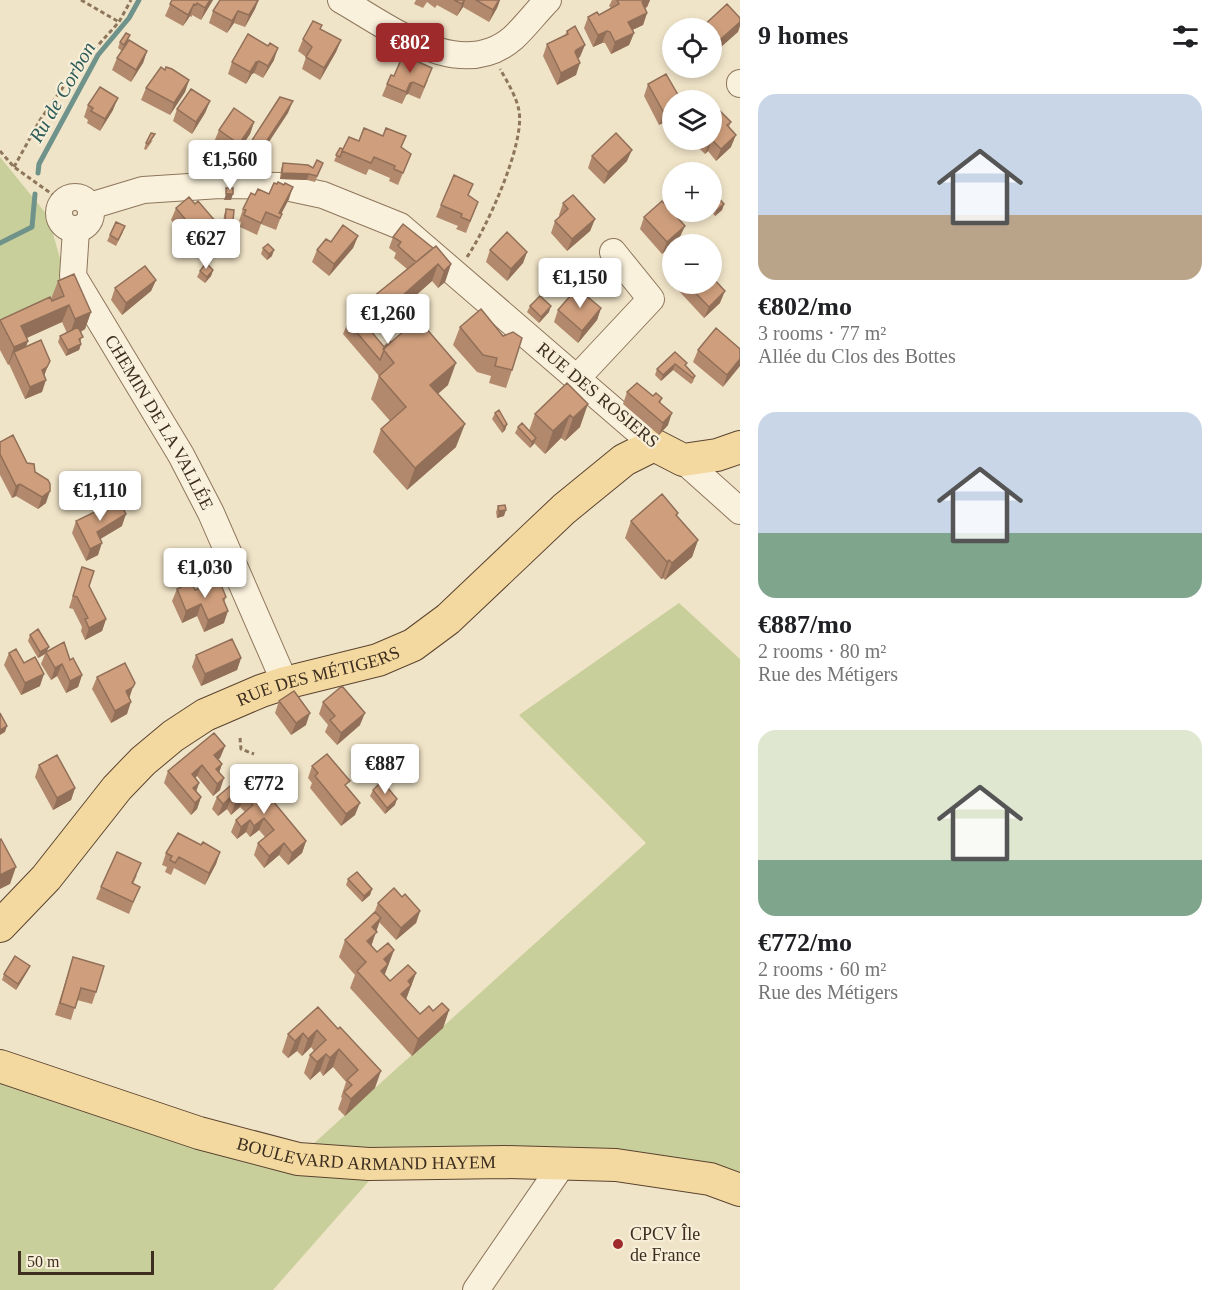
<!DOCTYPE html>
<meta charset="utf-8">
<style>
body{margin:0;font-family:"Times New Roman",serif;background:#f6f6f6;color:#202124;height:100vh;display:flex;flex-direction:column;font-size:22px;white-space:nowrap}
*{box-sizing:border-box;margin:0}
p{font-size:20px;color:#757577}
.icon{flex:none;width:33px;height:33px;fill:none;stroke:currentColor;stroke-width:2;stroke-linecap:round;stroke-linejoin:round}
.map{position:relative;flex:1;overflow:hidden}
.details{display:flex;flex-direction:column;background:#fff;width:480px}
.details>*{flex:none}
.controls{position:absolute;left:662px;top:18px;display:grid;gap:12px}
.controls a{display:grid;place-items:center;width:60px;height:60px;border-radius:50%;background:#fff;box-shadow:0 3px 9px #0003;font-size:30px}
.scale{position:absolute;left:18px;bottom:15px;width:136px;box-sizing:border-box;padding-left:6px;border:3px solid #3d2e20;border-top:0;font-size:16px;line-height:21px;white-space:nowrap;color:#3d2e20;-webkit-text-stroke:4px #f7eed8;paint-order:stroke}
.price{position:absolute;translate:-50% -51px;padding:0 14px;border-radius:6px;background:#fff;color:#222;font-size:20px;line-height:39px;filter:drop-shadow(0 2px 3px #0008)}
.price::after{content:'';position:absolute;left:50%;top:36px;width:18px;height:14px;margin-left:-9px;background:inherit;clip-path:polygon(0 0,100% 0,50% 100%)}
.price.current{background:#9e2a2b;color:#fff}
ul{padding:0;list-style:none}
li{display:grid;align-content:center;gap:12px;height:318px;padding:0 18px}
li span{display:grid;place-items:center;height:186px;border-radius:18px;color:#555}
li>.icon{margin-inline-start:auto}
span .icon{width:108px;height:108px;fill:#fffc;stroke-width:1}
li b{font-size:26px}
h2{display:flex;justify-content:space-between;align-items:center;height:72px;padding:0 18px;font-size:26px}
main{display:flex;flex:1;min-height:0}
.map>svg:first-child{display:block}
</style>
<main>
<div class="map">
<svg width="740" height="1290" viewBox="0 0 740 1290">
<rect width="100%" height="100%" fill="#f0e4c8"/>
<path fill="#c9cf9b" d="M0,157L48,216L69,290L0,321Z
M679,603L740,659V1184L301,1155L646,843L519,715Z
M0,1075L376,1173L273,1290H0Z"/>
<g fill="none" stroke-linecap="round" stroke-linejoin="round">
<path stroke="#6f938a" stroke-width="5" d="M38,173L39,164L98,55L129,18L139,0
M0,243L32,227L35,194"/>
<defs>
<g id="minor">
<path d="M341,0C389,27 460,84 513,38C526,26 536,12 548,0"/>
<path d="M740,83V84"/>
<circle cx="75" cy="213" r="16"/>
<path d="M90,206L143,190L220,185L281,186L323,195L400,226L654,445"/>
<path id="s1" d="M76,230L73,276L181,455L211,513L285,683"/>
<path d="M577,378L651,299L613,252"/>
<path d="M683,460L740,511"/>
<path d="M476,1290L564,1162"/>
</g>
<g id="major">
<path id="s2" d="M0,926L46,878L117,788L143,761L173,736L205,715L261,691L285,683L378,660L413,645L448,619L564,509L624,460L654,445L683,460L717,455L740,447"/>
<path id="s3" d="M0,1066L199,1133L298,1159L369,1164L505,1162L616,1165L710,1179L740,1190"/>
</g>
</defs>
<use href="#minor" stroke="#8d765c" stroke-width="28"/>
<use href="#major" stroke="#5b4430" stroke-width="34"/>
<path stroke="#8d765c" stroke-width="3" stroke-dasharray="4.5 3" stroke-linecap="butt" d="M81,0L119,22
M0,151L14,167L63,202
M14,167L40,120L73,73L119,22L131,0
M467,257C486,229 525,145 519,111C517,98 507,81 500,69
M240,738L241,749L254,754"/>
<use href="#minor" stroke="#faf1dc" stroke-width="26"/>
<use href="#major" stroke="#f3d9a0" stroke-width="32"/>
</g>
<path fill="#b2896c" d="M172,0H213L201,20L192,15V17L190,16L183,26L165,16Z
M220,0H259L255,9L245,27L234,23L227,33L209,23L213,11Z
M415,0H500L497,8L489,22L463,7L457,16L437,5L435,8L427,2L423,8L414,4L416,0Z
M612,0H650L647,7L645,8L647,13L643,25L632,30L634,33L629,45L611,54L605,43H602L593,47L584,28L588,17L599,15L611,8L609,6Z
M321,29L341,40L336,52L320,80L302,69L306,57L298,51L303,39Z
M567,31L580,57L578,58L576,75L557,85L543,56L547,44L565,35Z
M128,40L147,51L143,63L131,82L112,70L117,58L122,51L118,48L120,42Z
M274,60L263,78L254,73L252,74L246,84L228,74L232,62Z
M165,70L189,80L185,92L170,115L141,100L146,88Z
M394,76L428,80L420,99L408,94L406,95L402,104L382,96L387,84Z
M648,84L681,100L659,125L644,96Z
M210,101L205,113L192,134L173,121L177,109Z
M88,105L113,110L100,131L87,123L88,120L84,117Z
M254,122L250,134L235,156L214,142L219,130Z
M731,122L729,127L731,147L716,161L708,151L705,154L691,140H711Z
M153,140L146,150L144,149L146,143Z
M359,141L402,148L411,154L398,185L389,181L390,178L369,169L366,175L334,161L340,148L343,149Z
M592,156L627,161L604,184L588,168Z
M283,163L313,168L323,163L315,182L307,180L280,179L281,169Z
M269,194L289,199L281,214H282L276,230L261,224L257,235L240,227L241,222L239,221L243,209L255,195Z
M469,196L478,202L466,233L456,229L458,226L436,217L441,205Z
M711,196L724,204L722,210L715,216L711,211Z
M563,203L595,219L590,231L567,251L551,233L555,221L560,217L559,215Z
M195,204L216,222L212,234L195,248L171,220L176,208Z
M226,209L231,227H223L224,215Z
M644,217L680,237L662,254L640,229Z
M123,232L116,246L107,241L110,235Z
M358,236L353,248L329,276L312,262L317,250Z
M393,237L451,264L445,282L438,288L432,281L373,334L384,347L448,385L438,394L456,447L407,490L373,452L381,429L390,421L371,399L379,376L343,334L348,322L361,311L363,305L407,269L394,258L396,253L389,248Z
M263,248L272,256L267,260L261,254Z
M490,250L527,252L523,263L507,281L486,262Z
M213,270L211,276L205,283L197,277L200,271Z
M156,280L151,291L122,315L111,300L115,288Z
M715,280L720,303L704,318L679,291L682,284H711Z
M58,281L91,312L85,329L81,332V344L79,350L66,356L58,342L60,336L67,333L62,322L27,338L28,341L26,346L50,361L44,376L42,392L25,399L9,364L8,365L0,350V320L52,301L51,299Z
M530,306L549,312L539,323L527,312Z
M601,308L597,320L578,343L554,322L558,310Z
M460,327L512,370L506,388L489,383L491,376L477,372L453,345Z
M740,349L723,387L693,362L698,350Z
M675,352L687,363L685,366L695,376L693,382L691,384L673,370L661,381L655,375L657,369Z
M567,383L580,427L565,441L561,438L545,454L534,443L530,448L515,433L518,427L529,431L535,414Z
M627,392L662,398L660,403L668,425L659,435L623,404Z
M495,413L507,424L505,430L502,433L492,419Z
M0,442L27,463L35,472L46,503L38,509L16,496L12,498L0,475Z
M108,502L122,526L100,539L98,555L86,561L72,533L76,521L106,506Z
M498,506L504,516L497,518L496,512Z
M678,513L677,516L698,540L692,557L665,580L663,578L661,579L625,538L631,521Z
M82,567L89,586L106,619L102,631L85,640L81,631L82,627L73,609L69,608Z
M177,589L195,590L226,597L224,603V623L204,632L197,616L182,623L172,601Z
M30,635L47,651L70,660L82,675L78,687L66,693L57,676L51,680L41,664L45,654L38,658L28,641Z
M9,653L24,663L40,686L21,695L4,665Z
M196,655L241,658L237,670L201,686L192,667Z
M97,677L129,698L127,714L111,723L92,689Z
M279,701L306,725L291,735L275,713Z
M323,702L360,725L337,745L325,732L328,725L319,714Z
M225,746L220,758L218,759L222,764L219,772L220,790L213,796L197,776L195,778L199,783L196,791L201,797L197,809L191,815L164,783L168,771Z
M39,765L75,788L71,800L53,810L35,777Z
M312,766L348,788L355,815L341,826L310,788L312,783L308,778Z
M248,771L306,841L302,853L288,865L279,855L264,868L254,855L258,843L265,837L259,830L250,837L246,832L237,839L231,832L236,820L245,812L240,807L231,815L227,809L218,816L212,809L217,797Z
M373,790L395,805L385,814L370,796Z
M201,845L220,852L216,864L205,885L174,868L171,875L165,872L167,867L162,865L166,853Z
M137,875L133,884L135,899L129,914L96,899L101,887Z
M348,879L372,889L370,895L362,902L346,885Z
M402,897L420,911L416,923L396,940L379,922L371,947L377,952L394,950L384,975L390,981L416,973L406,999L420,1014L433,1011L449,1010L443,1028L412,1056L350,988L355,975L339,957L345,940L374,913L378,903Z
M73,957L96,992L92,1004L77,1000L71,1020L55,1015Z
M30,966L27,972L16,990L2,980L4,974Z
M318,1007L375,1088L345,1116L338,1109L342,1098L341,1097L346,1082L333,1067L323,1076L320,1071L310,1080L304,1073L310,1055L314,1051L311,1047L302,1056L297,1051L288,1058L282,1052L288,1034Z"/>
<path fill="#916f58" d="M210,0H213L201,20L205,8Z
M258,0L255,9L245,27L249,15Z
M464,0H465L463,7L457,16Z
M499,0H500L497,8L489,22L493,10Z
M642,0H650L647,7L640,10Z
M194,4L190,16L183,26L188,15Z
M238,11L234,23L227,33L232,21Z
M647,13L643,25L624,34L628,22Z
M740,22V26L738,32L711,56V52L713,46Z
M607,31L602,43L593,47L598,35Z
M634,33L629,45L611,54L615,42Z
M341,40L336,52L320,80L324,68Z
M585,45L580,57L571,62L576,50Z
M278,48L274,60L263,78L268,66Z
M147,51L143,63L131,82L136,70Z
M259,61L254,73L252,74L246,84L250,72L256,62Z
M580,63L576,75L557,85L561,73Z
M189,80L185,92L170,115L174,103Z
M413,82L408,94L406,95L402,104L410,83Z
M118,98L113,110L100,131L105,119Z
M210,101L205,113L192,134L196,122Z
M293,101L288,113L246,177H232L233,174L222,176L224,170L236,165Z
M672,109V119L659,125L664,113Z
M254,122L250,134L235,156L239,144Z
M736,135L731,147L716,161L721,149Z
M712,140L708,151L705,154L709,142Z
M632,150L627,161L604,184L608,172Z
M282,173L309,174L307,180L280,179Z
M293,187L289,199L279,218V213Z
M226,194H233L231,200H224Z
M724,204L722,210L715,216L717,210Z
M595,219L590,231L567,251L572,239Z
M225,221H233L231,227H223Z
M216,222L212,234L195,248L199,236Z
M685,226L680,237L662,254L667,242Z
M358,236L353,248L329,276L334,264Z
M274,250L272,256L267,260L269,254Z
M527,252L523,263L507,281L511,269Z
M438,264L432,281L371,335L370,330L372,329L375,320Z
M451,264L445,282L438,288L444,271Z
M213,270L211,276L205,283L207,277Z
M719,270L714,282L711,276Z
M156,280L151,291L122,315L126,303Z
M725,291L720,303L704,318L709,307Z
M69,305L62,322L15,343L21,326Z
M551,306L549,312L539,323L541,317Z
M601,308L597,320L578,343L582,331Z
M91,312L85,329L69,337L75,319Z
M28,341L22,358L14,352L9,364L8,365L14,347Z
M81,344L79,350L66,356L68,350Z
M740,359V366L723,387L727,375Z
M456,363L448,385L422,407L430,385Z
M675,364L673,370L661,381L663,375Z
M47,367L43,379L42,370Z
M46,380L42,392L25,399L30,387Z
M588,404L580,427L565,441L573,418Z
M672,413L668,425L659,435L663,423Z
M570,415L561,438L545,454L553,431Z
M465,424L456,447L407,490L415,468Z
M507,424L505,430L502,433L504,427Z
M536,438L534,444L530,448L532,442Z
M20,484L16,496L12,498L16,486Z
M50,491L46,503L38,509L42,497Z
M506,510L504,516L497,518L499,511Z
M126,514L122,526L92,544L97,532Z
M698,540L692,557L665,580L672,563Z
M102,543L98,555L86,561L90,549Z
M669,560L663,578L661,579L667,562Z
M201,604L197,616L182,623L186,611Z
M228,611L224,623L204,632L208,620Z
M106,619L102,631L85,640L89,628Z
M49,647L46,653V652L45,654L38,658L40,652Z
M241,658L237,670L201,686L205,674Z
M62,664L57,676L51,680L55,668Z
M44,674L40,686L21,695L25,683Z
M82,675L78,687L66,693L70,681Z
M133,687L129,699L126,691Z
M131,702L127,714L111,723L115,711Z
M310,713L306,725L291,735L296,723Z
M365,713L360,725L337,745L341,733Z
M7,726L5,732L0,735V730Z
M225,746L220,758L210,766L214,755Z
M222,764L218,776L216,769Z
M202,765L197,776L187,785L192,774Z
M224,778L220,790L213,796L217,784Z
M199,783L195,795L193,788Z
M75,788L71,800L53,810L57,798Z
M244,795L240,807L231,815L235,803Z
M201,797L197,809L191,815L195,803Z
M231,797L227,809L218,816L223,804Z
M397,799L395,805L385,814L387,808Z
M360,803L355,815L341,826L346,814Z
M264,818L259,830L250,837L254,826Z
M250,820L246,832L237,839L241,827Z
M306,841L302,853L288,865L292,853Z
M284,843L279,855L264,868L269,856Z
M220,852L216,864L205,885L209,873Z
M16,867L10,884L0,889V875Z
M372,889L370,895L362,902L364,896Z
M420,911L416,923L396,940L401,928Z
M381,918L370,949L361,957L372,927Z
M394,950L382,982L375,989L384,959Z
M30,966L27,972L16,990L18,984Z
M416,973L405,1002L401,994L408,981Z
M449,1010L443,1028L412,1056L418,1039Z
M317,1030L311,1047L302,1056L308,1039Z
M303,1033L297,1051L288,1058L295,1041Z
M339,1049L333,1067L323,1076L330,1058Z
M326,1054L320,1071L310,1080L317,1062Z
M381,1071L375,1088L345,1116L351,1099Z"/>
<path fill="#cf9f7d" stroke="#916f58" stroke-width="1.5" d="M172,0H210L205,8L197,3L196,5L194,4L188,15L170,4Z
M220,0H258L249,15L238,11L232,21L213,11Z
M454,0H464L462,4Z
M476,0H499L493,10Z
M617,0H643L644,1L642,2L647,13L628,22L634,33L615,42L610,32L607,31L598,35L588,17L597,12L599,15L619,4Z
M727,4L740,18V22L713,46L711,44V28H701Z
M313,21L322,25L320,29L341,40L324,68L306,57L312,47L303,39Z
M575,26L585,45L576,50L575,52L580,63L561,73L547,44L568,34L567,31Z
M126,33L130,35L124,45L120,42Z
M248,34L268,46L270,43L278,48L268,66L259,61L256,62L250,72L232,62Z
M129,40L147,51L136,70L117,58Z
M403,55L432,68L424,87L413,82L410,83L406,92L387,84L391,75L394,76Z
M161,67L165,70L166,67L172,69L189,80L174,103L146,88Z
M666,74L681,100H672V109L664,113L648,84Z
M100,87L118,98L105,119L91,111L93,108L88,105Z
M191,89L210,101L196,122L177,109Z
M280,97L293,101L250,166L236,165Z
M234,108L254,122L239,144L219,130Z
M717,108L731,122L727,125L736,135L721,149L712,140L709,142L707,140H711V113Z
M364,128L383,136L386,128L406,136L401,147L411,154L403,173L394,169L395,166L374,157L371,163L342,151L349,137L359,141Z
M151,133L155,134L148,144L146,143Z
M616,133L632,150L608,172L592,156Z
M340,148L343,149L340,157L336,155Z
M233,157L239,161L235,168L224,170Z
M317,160L323,163L317,176L309,174L282,173L283,163L308,165L313,168Z
M454,175L473,184L468,195L478,202L470,221L461,217L462,214L441,205Z
M278,182L284,185L285,183L293,187L279,213L282,214L280,218L266,212L261,223L244,215L246,210L243,209L251,193L255,195L258,189L269,194L274,183L277,184Z
M226,188H233V194H226Z
M715,194L724,204L717,210L711,202V196Z
M573,195L595,219L572,239L555,221L568,209L563,203Z
M189,197L195,204L198,201L216,222L199,236L176,208Z
M662,201L685,226L667,242L644,217Z
M226,209L234,210L233,221H225Z
M116,222L125,226L118,240L110,235Z
M403,224L433,248L416,262L398,246L401,242L393,237Z
M343,225L358,236L334,264L317,250L326,239L331,242Z
M507,232L527,252L511,269L490,250Z
M268,244L274,250L269,254L263,248Z
M436,246L451,264L444,271L438,264L375,320L363,305Z
M711,262L719,270L711,276L725,291L709,307L687,284H711Z
M206,263L213,270L207,277L200,271Z
M145,266L156,280L126,303L115,288Z
M74,274L91,312L75,319L69,305L21,326L28,341L14,347L0,320L50,297L52,301L64,296L58,281Z
M577,288L601,308L582,331L558,310Z
M540,296L551,306L541,317L530,306Z
M481,309L503,336L513,332L522,338L512,370L495,366L497,358L483,355L460,327Z
M361,311L374,327L370,330L385,348L380,360L348,322Z
M418,319L456,363L430,385L465,424L415,468L381,429L406,407L379,376L394,363L383,349Z
M78,327L83,337L79,339L81,344L68,350L60,336Z
M716,328L740,349V359L727,375L698,350Z
M41,340L50,361L47,367L42,370L46,380L30,387L14,352Z
M390,341L391,342L385,348L384,347Z
M675,352L687,363L685,365L695,376L693,378L675,364L663,375L657,369Z
M567,383L588,404L573,418L570,415L553,431L535,414Z
M637,383L653,396L656,393L662,398L659,402L672,413L663,423L627,392Z
M499,410L507,424L504,427L495,413Z
M522,423L536,438L532,442L518,427Z
M13,435L27,463L34,464L35,472L48,480L50,484V491L42,497L20,484L16,486L0,454V442Z
M662,494L678,513L676,515L698,540L672,563L669,560L667,562L631,521Z
M117,497L126,514L97,532L102,543L90,549L76,521L109,505L108,502Z
M505,505L506,510L499,511L498,506Z
M82,567L94,571L89,586L106,619L89,628L85,619L88,618L77,597L73,596Z
M219,580L226,597L223,599L228,611L208,620L201,604L186,611L177,589L191,582L195,590Z
M38,629L49,647L40,652L30,635Z
M232,639L241,658L205,674L196,655Z
M64,642L70,660L73,658L82,675L70,681L62,664L55,668L46,652Z
M16,649L24,663L35,657L44,674L25,683L9,653Z
M125,663L135,683L133,687L126,691L131,702L115,711L97,677Z
M342,686L365,713L341,733L330,720L335,716L323,702Z
M294,691L310,713L296,723L279,701Z
M0,713L7,726L0,730Z
M214,733L225,746L214,755L222,764L216,769L224,778L217,784L202,765L192,774L199,783L193,788L201,797L195,803L168,771Z
M327,754L350,781L345,785L360,803L346,814L315,776L318,773L312,766Z
M57,755L75,788L57,798L39,765Z
M248,771L306,841L292,853L284,843L269,856L258,843L274,830L264,818L254,826L250,820L241,827L236,820L253,805L244,795L235,803L231,797L223,804L217,797Z
M382,781L397,799L387,808L373,790Z
M178,833L201,845L203,842L220,852L209,873L179,857L175,863L170,860L172,856L166,853Z
M1,839L16,867L0,875V840Z
M117,852L141,863L132,883L140,887L133,902L101,887Z
M357,872L372,889L364,896L348,879Z
M394,888L402,897L405,894L420,911L401,928L378,903Z
M375,912L381,918L372,927L377,932L367,941L377,952L388,943L394,950L384,959L388,964L381,971L390,981L408,965L416,973L408,981L411,985L401,994L420,1014L429,1006L433,1011L442,1003L449,1010L418,1039L357,971L366,962L345,940Z
M15,956L30,966L18,984L4,974Z
M73,957L104,966L96,992L81,988L75,1008L60,1003Z
M318,1007L338,1029L340,1027L381,1071L351,1099L344,1092L352,1085L347,1080L358,1070L339,1049L330,1058L326,1054L317,1062L310,1055L326,1040L317,1030L308,1039L303,1033L295,1041L288,1034Z"/>
<circle fill="#9e2a2b" stroke="#f7eed8" stroke-width="2" cx="618" cy="1244" r="6"/>
<g text-anchor="middle" stroke-width="4.5" stroke-linejoin="round" paint-order="stroke">
<g font-size="18" fill="#3d2e20" stroke="#f7eed8">
<text transform="translate(598 395) rotate(40)" y="6">RUE DES ROSIERS</text>
<text dy="6" stroke="none"><textPath href="#s1" startOffset="216">CHEMIN DE LA VALLÉE</textPath></text>
<text dy="6" stroke="none"><textPath href="#s2" startOffset="416">RUE DES MÉTIGERS</textPath></text>
<text dy="6" stroke="none"><textPath href="#s3" startOffset="380">BOULEVARD ARMAND HAYEM</textPath></text>
</g>
<g font-size="18" fill="#3d2e20" stroke="#f7eed8" text-anchor="start">
<text x="630" y="1240">CPCV Île<tspan x="630" dy="21">de France</tspan></text>
</g>
<g font-size="20" font-style="italic" fill="#2f5d5a" stroke="#f7eed8">
<text transform="translate(62 92) rotate(-60)" y="7">Ru de Corbon</text>
</g>
</g>
</svg>
<div class="controls">
<a><svg class="icon" aria-label="locate" viewBox="0 0 24 24"><circle cx="12" cy="12" r="6"/><path d="M12 2v4M12 18v4M2 12h4M18 12h4"/></svg></a>
<a><svg class="icon" aria-label="layers" viewBox="0 0 24 24"><path d="M12 4l9 5-9 5-9-5zM3 14l9 5 9-5"/></svg></a>
<a>+</a>
<a>−</a>
</div>
<div class="scale">50 m</div>
<b class="price current" style="left:410px;top:74px">€802</b>
<b class="price" style="left:230px;top:191px">€1,560</b>
<b class="price" style="left:206px;top:270px">€627</b>
<b class="price" style="left:580px;top:309px">€1,150</b>
<b class="price" style="left:388px;top:345px">€1,260</b>
<b class="price" style="left:100px;top:522px">€1,110</b>
<b class="price" style="left:205px;top:599px">€1,030</b>
<b class="price" style="left:385px;top:795px">€887</b>
<b class="price" style="left:264px;top:815px">€772</b>
</div>
<section class="details">
<h2>9 homes<svg class="icon" aria-label="filters" viewBox="0 0 24 24"><path d="M4 7h16M4 17h16"/><circle cx="9" cy="7" r="2"/><circle cx="15" cy="17" r="2"/></svg></h2>
<ul>
<li><span style="background:linear-gradient(#c9d6e8 65%,#b9a48a 0)"><svg class="icon" aria-label="home" viewBox="0 0 24 24"><path d="M3 11l9-7 9 7M6 9v11h12V9"/></svg></span><div><b>€802/mo</b><p>3 rooms · 77 m²</p><p>Allée du Clos des Bottes</p></div></li>
<li><span style="background:linear-gradient(#c9d6e8 65%,#7fa58c 0)"><svg class="icon" aria-label="home" viewBox="0 0 24 24"><path d="M3 11l9-7 9 7M6 9v11h12V9"/></svg></span><div><b>€887/mo</b><p>2 rooms · 80 m²</p><p>Rue des Métigers</p></div></li>
<li><span style="background:linear-gradient(#dfe7d0 70%,#7fa58c 0)"><svg class="icon" aria-label="home" viewBox="0 0 24 24"><path d="M3 11l9-7 9 7M6 9v11h12V9"/></svg></span><div><b>€772/mo</b><p>2 rooms · 60 m²</p><p>Rue des Métigers</p></div></li>
</ul>
</section>
</main>
